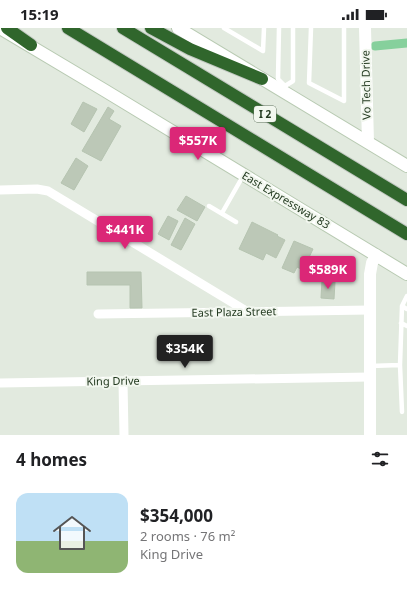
<!DOCTYPE html>
<meta charset="utf-8">
<style>
body{margin:0;font-family:"Noto Sans",sans-serif;background:#f2f2f2;color:#202124;height:100vh;display:flex;flex-direction:column;font-size:15px;white-space:nowrap}
*{box-sizing:border-box;margin:0}
p{font-size:13px;color:#757577}
.icon{flex:none;width:22px;height:22px;fill:none;stroke:currentColor;stroke-width:2;stroke-linecap:round;stroke-linejoin:round}
.map{position:relative;height:407px;overflow:hidden}
.drawer{display:flex;flex-direction:column;background:#fff;flex:1}
.drawer>*{flex:none}
.price{position:absolute;translate:-50% -34px;padding:0 9px;border-radius:4px;background:#db2777;color:#fff;font-size:13px;line-height:26px;filter:drop-shadow(0 1px 2px #0008)}
.price::after{content:'';position:absolute;left:50%;top:24px;width:12px;height:9px;margin-left:-6px;background:inherit;clip-path:polygon(0 0,100% 0,50% 100%)}
.price.selected{background:#222;color:#fff}
ul{padding:0;list-style:none}
li{display:flex;align-items:center;gap:12px;height:100px;padding:0 16px}
li+li{border-top:1px solid #e0e0e0}
li span{display:grid;place-items:center;flex:none;width:112px;height:80px;border-radius:12px;color:#555}
li>.icon{margin-inline-start:auto}
span .icon{width:48px;height:48px;fill:#fffc;stroke-width:1}
li b{font-size:17px}
h2{display:flex;justify-content:space-between;align-items:center;height:48px;padding:0 16px;font-size:17px}
.status{display:flex;justify-content:space-between;align-items:center;height:28px;padding:0 20px;background:#fff;direction:ltr}
.status svg{height:11px;fill:currentColor}
.map>svg:first-child{display:block}
</style>
<div class="status"><b>15:19</b><svg viewBox="0 0 49 12"><path d="M0 12V9h3v3zM5 12V6h3v6zM10 12V3h3v9zM15 12V0h3v12zM26 1h20v11H26zM47 4h2v5h-2z"/></svg></div>
<div class="map">
<svg width="407" height="407" viewBox="0 0 407 407">
<rect width="100%" height="100%" fill="#e2eadf"/>
<g fill="none" stroke-linecap="round" stroke-linejoin="round">
<path stroke="#86d09c" stroke-width="9" d="M375,18L407,15"/>
</g>
<path fill="#bcc8b7" stroke="#b6c4b1" d="M83,74L97,81L84,104L71,96Z
M108,79L114,83L109,91L121,98L101,133L82,123Z
M76,130L88,138L74,162L61,155Z
M186,168L205,179L197,193L177,182Z
M168,188L178,193L169,212L158,206Z
M185,190L195,196L181,222L171,217Z
M252,194L278,207L277,208L285,212L276,230L266,225L263,232L239,221Z
M294,213L313,221L303,242L297,239L294,245L282,240Z
M87,244H141L142,280H130V257H87Z
M322,252L335,254L334,271L321,270Z"/>
<g fill="none" stroke-linecap="round" stroke-linejoin="round">
<defs>
<path id="secondary" d="M0,0L104,62L407,246
M178,0L407,138"/>
<path id="motorway" d="M7,0L31,17
M68,0L407,206
M123,0L407,172
M151,0L190,21L262,51"/>
</defs>
<use href="#secondary" stroke="#b8cab2" stroke-width="14"/>
<use href="#motorway" stroke="#c1c8c1" stroke-width="14"/>
<path stroke="#fff" stroke-width="4.5" d="M224,0L263,23L264,0
M279,0L278,51L285,58
M311,0L309,55L344,73V0
M285,58L293,53V0
M209,178L236,194
M222,185L243,148
M402,278L407,268
M401,295L407,298
M400,337L402,384
M370,338L400,337L402,278L407,281"/>
<path stroke="#fff" stroke-width="9" d="M0,162L37,161L48,163L248,284
M98,286L370,282
M123,353L124,407
M0,355L370,349"/>
<path stroke="#fff" stroke-width="12" d="M365,0L368,114
M370,407V246L372,235L376,227"/>
<use href="#secondary" stroke="#fff" stroke-width="12"/>
<use href="#motorway" stroke="#30662c" stroke-width="12"/>
</g>
<g text-anchor="middle" stroke-width="4" stroke-linejoin="round" paint-order="stroke">
<rect fill="#f2f7ef" stroke="#61735e" stroke-width="1" x="254" y="78" width="22" height="16" rx="3"/>
<g font-size="10" font-weight="bold" fill="#233a20">
<text x="265" y="90">I 2</text>
</g>
<g font-size="11" fill="#233a20" stroke="#f2f7ef">
<text transform="translate(366 57) rotate(-91)" y="4">Vo Tech Drive</text>
<text transform="translate(286 172) rotate(31)" y="4">East Expressway 83</text>
<text transform="translate(234 284) rotate(-1)" y="4">East Plaza Street</text>
<text transform="translate(113 353) rotate(-1)" y="4">King Drive</text>
</g>
</g>
</svg>
<b class="price" style="left:198px;top:133px">$557K</b>
<b class="price" style="left:125px;top:222px">$441K</b>
<b class="price" style="left:328px;top:262px">$589K</b>
<b class="price selected" style="left:185px;top:341px">$354K</b>
</div>
<section class="drawer">
<h2>4 homes<svg class="icon" aria-label="filters" viewBox="0 0 24 24"><path d="M4 7h16M4 17h16"/><circle cx="9" cy="7" r="2"/><circle cx="15" cy="17" r="2"/></svg></h2>
<ul>
<li><span style="background:linear-gradient(#bfe0f5 60%,#8fb573 0)"><svg class="icon" aria-label="home" viewBox="0 0 24 24"><path d="M3 11l9-7 9 7M6 9v11h12V9"/></svg></span><div><b>$354,000</b><p>2 rooms · 76 m²</p><p>King Drive</p></div></li>
</ul>
</section>
